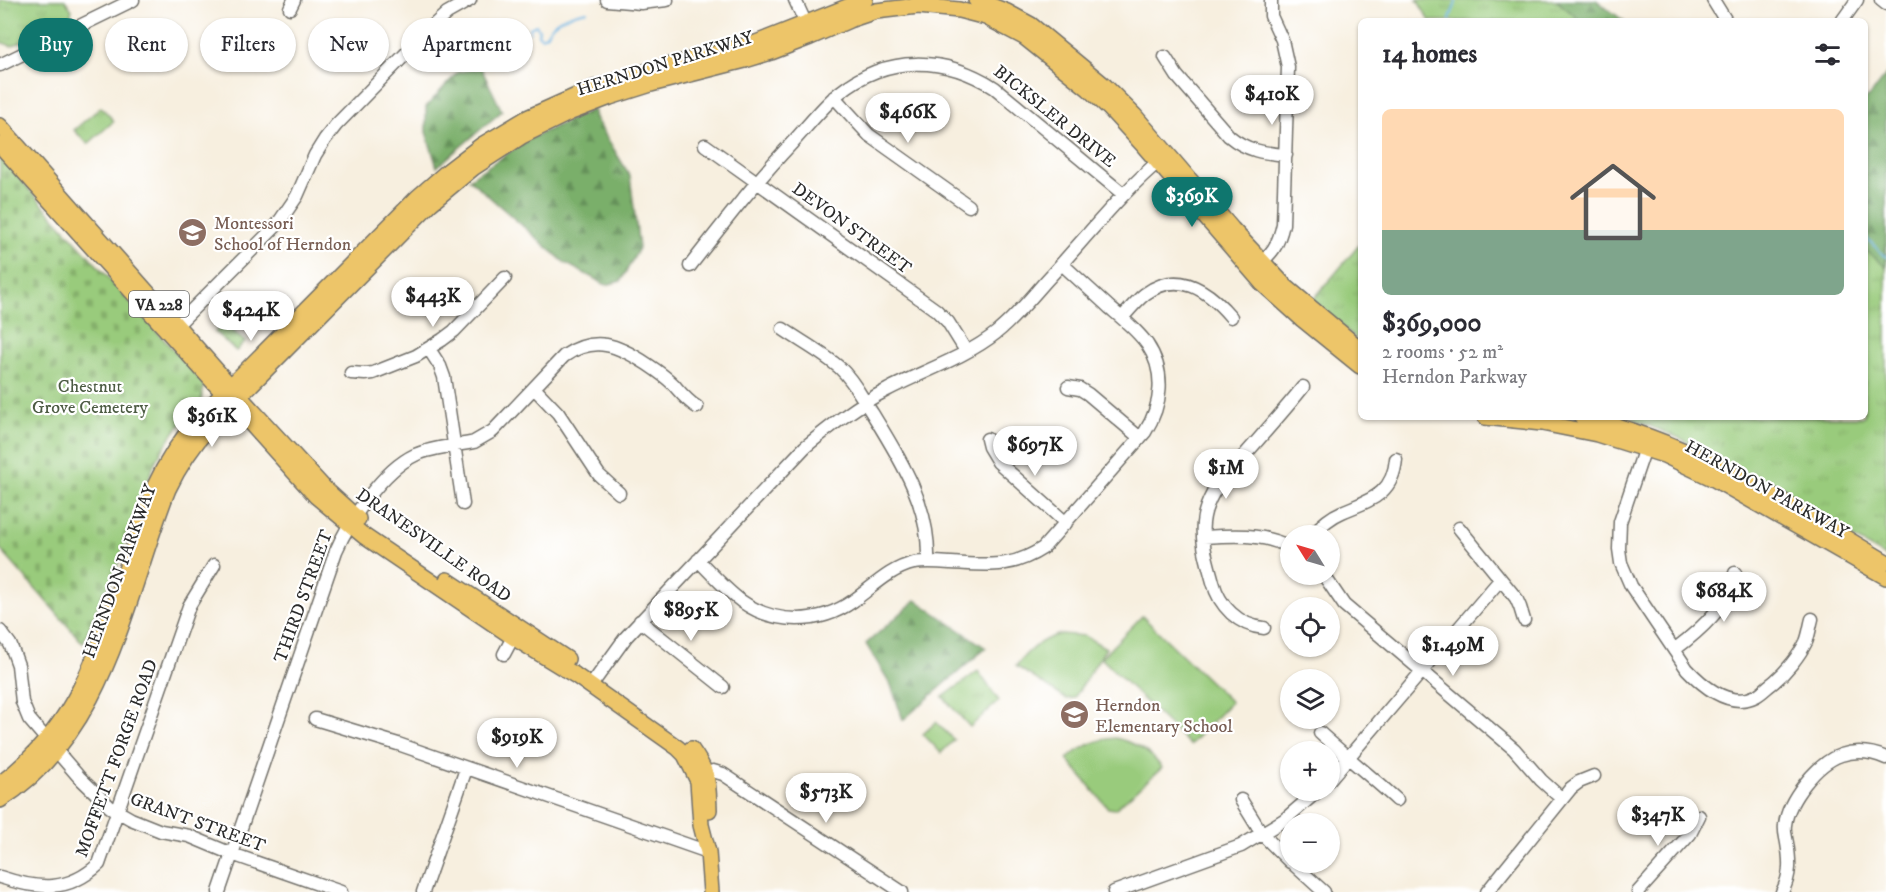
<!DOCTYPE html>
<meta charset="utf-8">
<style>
body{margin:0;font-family:"IM FELL DW Pica",serif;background:#f2f2f3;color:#2b2b33;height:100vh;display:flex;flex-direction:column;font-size:22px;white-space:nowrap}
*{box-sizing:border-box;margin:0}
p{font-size:20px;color:#7c7c81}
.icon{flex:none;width:33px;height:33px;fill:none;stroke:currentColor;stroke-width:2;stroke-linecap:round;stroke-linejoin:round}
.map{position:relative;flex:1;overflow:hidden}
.sheet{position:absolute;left:1358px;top:18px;width:510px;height:402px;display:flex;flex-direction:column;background:#fff;border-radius:9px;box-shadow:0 2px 4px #0004}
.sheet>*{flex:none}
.guide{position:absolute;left:18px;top:18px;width:570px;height:54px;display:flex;gap:12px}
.needle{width:39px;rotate:307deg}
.buttons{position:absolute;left:1280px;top:525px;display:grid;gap:12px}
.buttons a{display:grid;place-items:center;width:60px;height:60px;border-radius:50%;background:#fff;box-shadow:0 2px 4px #0004;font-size:30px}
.price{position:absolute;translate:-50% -51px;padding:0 14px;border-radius:21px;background:#fff;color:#222;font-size:20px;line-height:39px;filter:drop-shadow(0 2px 3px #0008)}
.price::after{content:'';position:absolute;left:50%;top:36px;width:18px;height:14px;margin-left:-9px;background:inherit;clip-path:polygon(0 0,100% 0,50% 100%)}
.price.selected{background:#0f766e;color:#fff}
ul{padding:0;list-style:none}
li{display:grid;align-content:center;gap:12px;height:318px;padding:0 24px}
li+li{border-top:2px solid #e1e1e2}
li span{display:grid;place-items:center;height:186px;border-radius:9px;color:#555}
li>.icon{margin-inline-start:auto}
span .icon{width:108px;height:108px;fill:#fffc;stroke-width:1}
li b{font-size:26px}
h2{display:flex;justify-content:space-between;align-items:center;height:72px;padding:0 24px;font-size:26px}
.tag{padding:0 21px;border-radius:27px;background:#fff;box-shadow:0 2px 4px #0004;font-size:21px;line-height:54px}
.tag.selected{background:#0f766e;color:#fff}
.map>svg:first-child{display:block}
</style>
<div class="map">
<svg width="1886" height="892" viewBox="0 0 1886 892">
<defs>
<pattern id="grass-tufts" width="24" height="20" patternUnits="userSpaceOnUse" patternTransform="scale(1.5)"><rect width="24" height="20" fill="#99cb7b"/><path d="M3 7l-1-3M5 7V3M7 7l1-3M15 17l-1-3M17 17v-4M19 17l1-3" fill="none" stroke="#84ae6a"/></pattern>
<pattern id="forest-firs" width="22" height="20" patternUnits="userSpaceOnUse" patternTransform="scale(1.5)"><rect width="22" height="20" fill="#7aaf6b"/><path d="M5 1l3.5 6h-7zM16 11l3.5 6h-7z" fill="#648f58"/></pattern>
<pattern id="cemetery-stones" width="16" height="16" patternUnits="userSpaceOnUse" patternTransform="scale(1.5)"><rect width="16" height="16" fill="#99cb7b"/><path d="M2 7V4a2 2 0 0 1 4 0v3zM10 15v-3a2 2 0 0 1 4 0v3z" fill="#84ae6a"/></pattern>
</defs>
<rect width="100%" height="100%" fill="#fff"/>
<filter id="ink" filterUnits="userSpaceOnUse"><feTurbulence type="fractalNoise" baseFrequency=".0167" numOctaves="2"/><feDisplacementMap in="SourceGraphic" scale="12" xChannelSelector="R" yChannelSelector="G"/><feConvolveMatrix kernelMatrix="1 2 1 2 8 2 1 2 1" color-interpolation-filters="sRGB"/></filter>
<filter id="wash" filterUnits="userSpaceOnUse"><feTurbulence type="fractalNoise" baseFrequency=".008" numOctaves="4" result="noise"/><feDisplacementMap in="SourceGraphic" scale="24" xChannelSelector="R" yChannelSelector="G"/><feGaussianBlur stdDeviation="1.35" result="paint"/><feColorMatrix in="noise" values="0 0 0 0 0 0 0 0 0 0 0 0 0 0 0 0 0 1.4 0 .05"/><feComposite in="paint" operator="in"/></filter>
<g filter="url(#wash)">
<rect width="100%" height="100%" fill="#f7efdf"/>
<path fill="url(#grass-tufts)" stroke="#627b53" stroke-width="1.5" d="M0,0H65L72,10L70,18L12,46L0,42Z
M1417,0H1582L1608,21H1430Z
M101,107L114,121L88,144L74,130Z
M1865,115L1886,168V557L1684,440L1628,417H1864Z
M1360,244V342L1312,301Z
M978,671L999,701L970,727L943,697Z"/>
<path fill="url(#forest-firs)" stroke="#526d4b" stroke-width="1.5" d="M1556,0H1596L1624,21H1581Z
M481,68L502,111L437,167L426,132V107L458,72Z
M1886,75V267L1865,250L1864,100L1870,96Z
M593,109L595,118L630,176L639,248L621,281L606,285L565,263L469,179L529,139Z
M916,600L986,648L903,720L891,685L866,644Z"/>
<path fill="url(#cemetery-stones)" stroke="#627b53" stroke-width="1.5" d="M0,157L204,384L201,402L174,432L156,460L134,516L112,582L103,593L83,643L0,549Z"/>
<path fill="#99cb7b" stroke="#627b53" stroke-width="1.5" d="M225,323L245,342L236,351L215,332Z
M1142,616L1231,702L1190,745L1101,658Z
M1061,634L1085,636L1106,648L1074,698L1066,699L1016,666C1028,650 1041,639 1061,634Z
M936,722L954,740L941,753L923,734Z
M1116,738C1135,743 1151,752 1162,768L1115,809L1108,808L1067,759C1082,746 1096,739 1116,738Z"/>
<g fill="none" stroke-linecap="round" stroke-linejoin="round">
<path stroke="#6db5e4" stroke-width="2" d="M1450,21C1450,13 1456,8 1456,0
M530,32V28L536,25L539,29L538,34L541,37L546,35C554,18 569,15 587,11
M1864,236L1886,257"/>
</g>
</g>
<g filter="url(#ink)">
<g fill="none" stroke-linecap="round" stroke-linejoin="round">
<defs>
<path id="minor" d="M607,0L641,3L667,0
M795,0L806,24
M1713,0L1726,21
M1881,0L1886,4
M290,8L294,0
M1842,21L1857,0
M1165,57L1177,76L1229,136C1247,151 1264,153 1286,155
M0,65L133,0
M834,97L869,135L969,206
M705,145L936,310L948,322L966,351
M690,266C723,224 755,182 792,143C807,127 821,108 839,93C887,54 945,56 995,88L1123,194
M1255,268C1272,253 1278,247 1283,224L1288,67L1282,40L1271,16V0
M1122,318C1129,310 1136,301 1145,294C1179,269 1208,290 1231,317
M783,329C802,342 823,353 840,368C854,381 862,398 872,413C901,460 930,505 928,561
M172,330L277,225L297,196L315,155L325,139L336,125L435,24L447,13L470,0
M429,349L440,366L444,377L463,504
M351,373L365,374L373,373L416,356L442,340L454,331L505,278
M1068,387L1080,389L1088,394L1140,438
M534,388L558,413L599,475L619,493
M987,439L989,447L998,462L1066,523
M1647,442L1620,522L1619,549L1621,563L1631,586L1687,669C1703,686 1730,709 1756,696C1762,693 1768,686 1774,682C1786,672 1799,656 1806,642C1809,635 1810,626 1812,619
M1459,528L1516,598L1520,607L1524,620
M1311,536C1320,526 1330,517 1342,512C1370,500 1393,495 1396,459
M1203,537C1233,535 1262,533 1290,547
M698,560C712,574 725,589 741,601C775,625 819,625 853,601C873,587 889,569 914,563C926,561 938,562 951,563C987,565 1011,569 1043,548L1145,432C1162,405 1166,372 1147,344C1137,330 1123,319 1110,308C1094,293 1078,279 1062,264
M1323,574L1344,605L1514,749L1541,780L1562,799
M640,621L723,687
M1264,628C1239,626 1219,606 1213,582C1208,563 1201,543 1203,523C1204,512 1208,502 1213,493C1221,480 1233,468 1243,457C1263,434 1284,411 1303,387
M0,631L10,644L14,654L18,665L22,702L29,719L79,777L110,807L131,819L161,831L189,836L232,854L341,892
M1674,650C1698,632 1731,604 1735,573
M504,654L513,637
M590,687L626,637L805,447C831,426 857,405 887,390C921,372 966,357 996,333C1015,318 1030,299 1046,281C1085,239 1120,193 1165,156
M315,719L398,744L708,852
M1320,733C1345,756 1372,777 1397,800
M699,780L713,771L723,774L902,892
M1329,780L1500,580
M1241,800L1262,834L1290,862
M1291,862L1324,892
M0,877C39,890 69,892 99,864L189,606L214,565
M219,892L336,551C350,519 383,470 415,455C433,447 455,446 474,442L493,431L564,356C595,335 618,345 647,364C656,370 665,376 673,384C681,393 687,401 697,407
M423,892L466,769
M1114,892L1241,846L1284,820L1319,790
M1487,892L1571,788L1579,782L1594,776
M1638,892L1690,834L1699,816
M1782,892C1791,875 1790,861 1787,843C1786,837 1784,831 1785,825C1788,800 1817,763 1841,755C1856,750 1872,752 1886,758"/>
<path id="major" d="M976,0L1007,12L1031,25L1105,86L1134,115L1232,229L1285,286L1360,349
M0,126L239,396L325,489L358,519
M0,145L316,496L364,536L513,637L575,675L678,748L685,755L698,781L701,825L708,852L711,892
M1485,417L1542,423L1597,434L1664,455L1714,479L1886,577
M1582,417C1694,442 1788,504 1886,562
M447,580L567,659
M691,749C709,774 708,780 709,810
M0,784C69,732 90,674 117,596C129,560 142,524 154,488C166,462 181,439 200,417L417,198L448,171L482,145L529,117L594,88L648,71L756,43L865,0
M0,800C107,733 125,598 168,489C179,466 193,445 210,426L431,203L473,168L522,136L571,112L610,97L651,84L745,60L771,52L810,37L849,20L876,11L918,6L959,10L986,17L1024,37L1089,89L1109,108L1144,146L1263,284L1302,319L1360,366"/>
</defs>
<use href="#minor" stroke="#72706a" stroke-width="15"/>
<use href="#major" stroke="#72706a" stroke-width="18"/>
<use href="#minor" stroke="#fff" stroke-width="12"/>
<use href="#major" stroke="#edc569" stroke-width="15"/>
</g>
</g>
<defs>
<symbol id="school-disc" viewBox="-11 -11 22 22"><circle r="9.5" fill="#8d6e63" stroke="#fff"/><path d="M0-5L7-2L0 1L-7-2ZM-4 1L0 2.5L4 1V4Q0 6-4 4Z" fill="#fff"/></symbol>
</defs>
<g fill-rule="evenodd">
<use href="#school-disc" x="176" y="216" width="33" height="33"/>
<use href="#school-disc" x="1058" y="698" width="33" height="33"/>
</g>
<g text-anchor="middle" stroke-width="4.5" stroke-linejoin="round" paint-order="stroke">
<rect fill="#fff" stroke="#6b6b6b" stroke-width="1.5" x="129" y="291" width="60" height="26" rx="4.5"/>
<g font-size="16" font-weight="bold" fill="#2b2b2b">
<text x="159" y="310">VA 228</text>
</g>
<g font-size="18" fill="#2b2b2b" stroke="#fff">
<text transform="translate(665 63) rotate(-17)" y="6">HERNDON PARKWAY</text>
<text transform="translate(1055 116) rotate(39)" y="6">BICKSLER DRIVE</text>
<text transform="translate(852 228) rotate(36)" y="6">DEVON STREET</text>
<text transform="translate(1767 489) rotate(29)" y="6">HERNDON PARKWAY</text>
<text transform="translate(434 545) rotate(35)" y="6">DRANESVILLE ROAD</text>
<text transform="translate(119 571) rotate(-70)" y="6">HERNDON PARKWAY</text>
<text transform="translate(303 596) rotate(-70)" y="6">THIRD STREET</text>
<text transform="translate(116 758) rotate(-70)" y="6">MOFFETT FORGE ROAD</text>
<text transform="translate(198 822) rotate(20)" y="6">GRANT STREET</text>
</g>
<g font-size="18" fill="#785e54" stroke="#fff" text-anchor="start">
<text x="214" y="229">Montessori<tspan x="214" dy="21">School of Herndon</tspan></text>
<text x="1095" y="711">Herndon<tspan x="1095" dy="21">Elementary School</tspan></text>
</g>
<g font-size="18" fill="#4c5b43" stroke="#fff">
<text x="90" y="392">Chestnut<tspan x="90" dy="21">Grove Cemetery</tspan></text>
</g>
</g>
</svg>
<div class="buttons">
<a><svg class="needle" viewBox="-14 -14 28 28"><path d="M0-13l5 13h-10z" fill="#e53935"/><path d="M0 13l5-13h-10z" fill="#7c7c81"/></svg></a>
<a><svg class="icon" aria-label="locate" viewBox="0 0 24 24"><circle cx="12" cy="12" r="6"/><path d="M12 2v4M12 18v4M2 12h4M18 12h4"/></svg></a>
<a><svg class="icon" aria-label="layers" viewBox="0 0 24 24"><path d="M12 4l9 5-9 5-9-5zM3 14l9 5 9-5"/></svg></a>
<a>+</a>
<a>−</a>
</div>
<b class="price" style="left:1272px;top:126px">$410K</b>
<b class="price" style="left:908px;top:144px">$466K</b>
<b class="price selected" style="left:1192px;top:228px">$369K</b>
<b class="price" style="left:433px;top:328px">$443K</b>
<b class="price" style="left:251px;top:342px">$424K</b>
<b class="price" style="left:212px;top:448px">$361K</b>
<b class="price" style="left:1035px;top:477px">$697K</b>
<b class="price" style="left:1226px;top:500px">$1M</b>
<b class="price" style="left:1724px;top:623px">$684K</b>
<b class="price" style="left:691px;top:642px">$895K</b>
<b class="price" style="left:1453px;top:677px">$1.49M</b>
<b class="price" style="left:517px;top:769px">$919K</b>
<b class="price" style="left:826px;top:824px">$573K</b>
<b class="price" style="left:1658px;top:847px">$347K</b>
<div class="guide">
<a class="tag selected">Buy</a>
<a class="tag">Rent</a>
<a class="tag">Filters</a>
<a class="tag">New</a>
<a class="tag">Apartment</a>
</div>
<section class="sheet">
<h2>14 homes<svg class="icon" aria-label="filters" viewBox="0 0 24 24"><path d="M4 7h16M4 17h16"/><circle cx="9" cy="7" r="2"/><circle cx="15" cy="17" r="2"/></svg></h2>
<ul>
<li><span style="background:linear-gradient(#ffd9b3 65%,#7fa58c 0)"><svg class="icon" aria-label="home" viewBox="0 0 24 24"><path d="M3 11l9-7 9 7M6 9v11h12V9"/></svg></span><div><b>$369,000</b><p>2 rooms · 52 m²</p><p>Herndon Parkway</p></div></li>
</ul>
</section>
</div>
